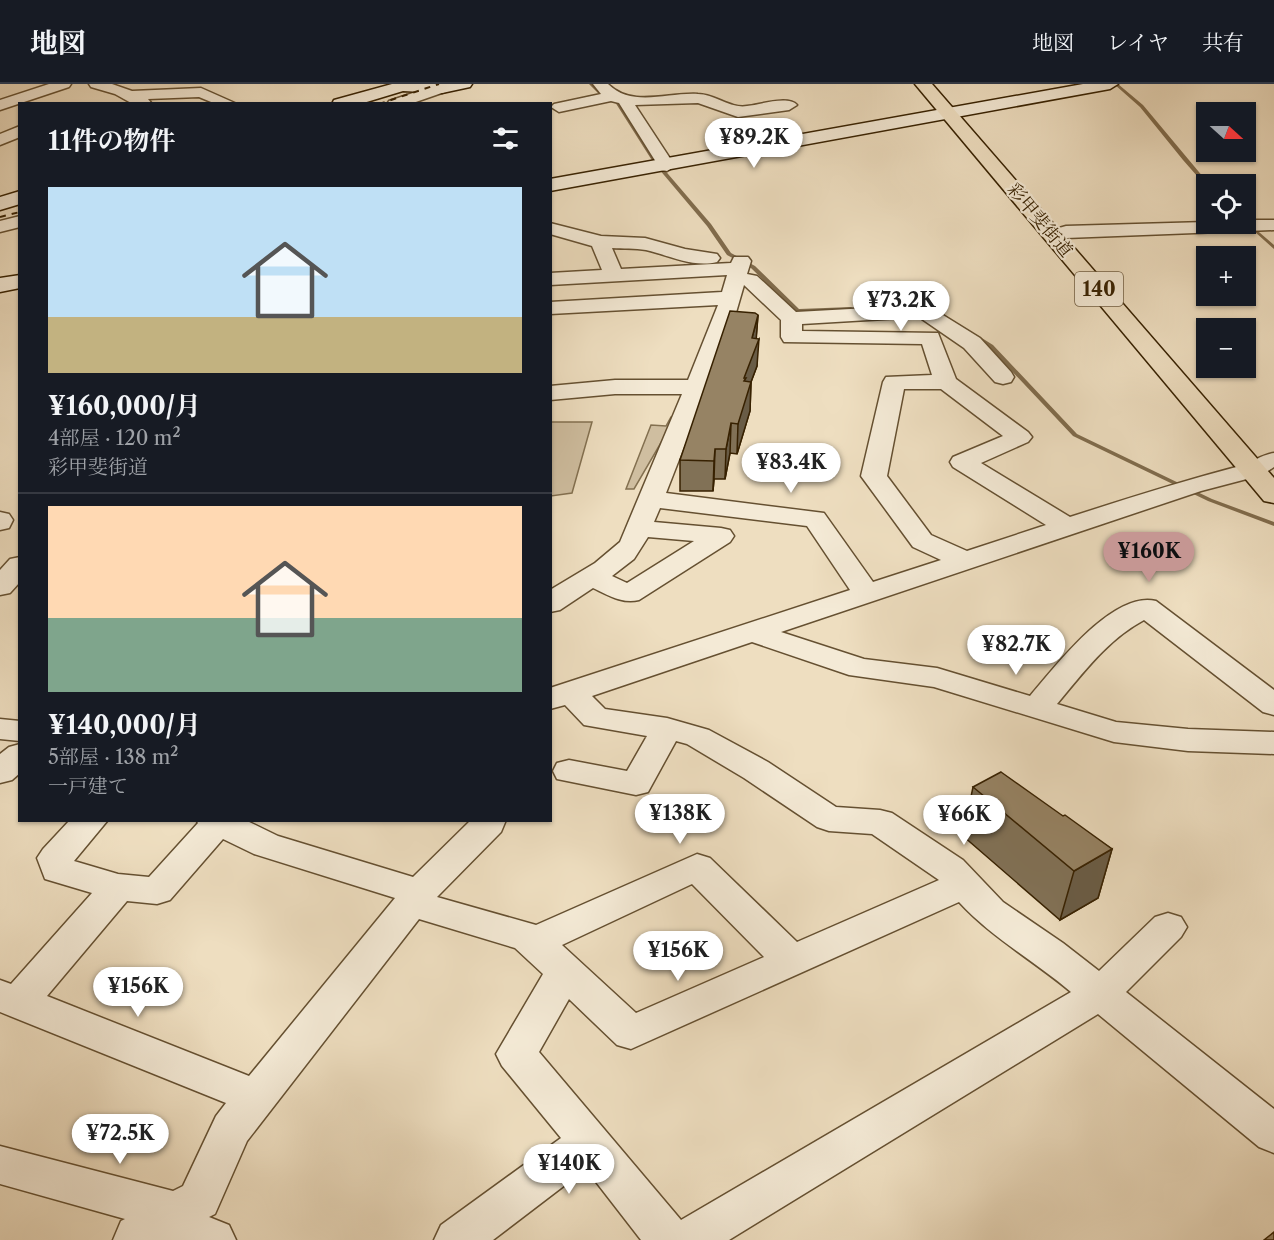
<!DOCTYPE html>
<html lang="ja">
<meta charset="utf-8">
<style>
body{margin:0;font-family:"Libre Caslon Text","Noto Serif JP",serif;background:#20242c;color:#f1f3f6;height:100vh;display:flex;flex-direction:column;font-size:22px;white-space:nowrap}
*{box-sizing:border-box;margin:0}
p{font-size:20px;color:#9ea1a6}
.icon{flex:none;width:33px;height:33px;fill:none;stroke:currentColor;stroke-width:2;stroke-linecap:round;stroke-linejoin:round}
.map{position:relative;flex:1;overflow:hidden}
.side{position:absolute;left:18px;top:18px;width:534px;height:720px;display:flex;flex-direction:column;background:#171b24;border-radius:0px;box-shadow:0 2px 4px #0004}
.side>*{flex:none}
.needle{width:39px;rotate:111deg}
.tools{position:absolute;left:1196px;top:18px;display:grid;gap:12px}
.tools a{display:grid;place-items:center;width:60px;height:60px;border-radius:0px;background:#171b24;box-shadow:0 2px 4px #0004;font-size:30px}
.price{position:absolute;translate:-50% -51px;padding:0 14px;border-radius:21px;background:#fff;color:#222;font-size:20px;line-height:39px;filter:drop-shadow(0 2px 3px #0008)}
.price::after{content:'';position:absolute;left:50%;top:36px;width:18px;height:14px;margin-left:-9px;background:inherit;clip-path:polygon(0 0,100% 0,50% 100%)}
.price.active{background:#c59692;color:#111}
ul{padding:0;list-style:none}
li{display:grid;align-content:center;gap:12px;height:318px;padding:0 30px}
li+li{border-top:2px solid #363941}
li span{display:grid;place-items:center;height:186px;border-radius:0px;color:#555}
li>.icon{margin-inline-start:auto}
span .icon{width:108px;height:108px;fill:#fffc;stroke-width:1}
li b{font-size:26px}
h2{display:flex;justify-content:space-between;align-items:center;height:72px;padding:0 30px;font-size:26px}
header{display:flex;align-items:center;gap:36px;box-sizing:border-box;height:84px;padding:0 30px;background:#171b24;border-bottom:2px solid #363941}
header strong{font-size:28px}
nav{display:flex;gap:33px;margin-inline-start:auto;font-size:21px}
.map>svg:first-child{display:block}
</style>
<header>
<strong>地図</strong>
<nav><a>地図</a><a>レイヤ</a><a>共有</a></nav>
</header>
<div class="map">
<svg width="1274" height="1156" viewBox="0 0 1274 1156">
<rect width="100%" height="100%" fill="#eedec0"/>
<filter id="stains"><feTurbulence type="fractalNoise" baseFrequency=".00333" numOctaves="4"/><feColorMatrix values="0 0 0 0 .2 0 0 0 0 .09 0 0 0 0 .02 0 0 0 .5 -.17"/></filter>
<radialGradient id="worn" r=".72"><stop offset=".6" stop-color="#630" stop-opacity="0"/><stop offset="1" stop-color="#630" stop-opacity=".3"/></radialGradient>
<path fill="#cfbea0" stroke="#837050" stroke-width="1.5" d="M671,333H676L634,405H626L651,341L666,342Z
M551,338H592L572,409L551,412Z"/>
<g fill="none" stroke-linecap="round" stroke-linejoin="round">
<path fill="#806c4d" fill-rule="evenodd" d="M589,0H593L600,7L617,16L656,76L711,140L731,169L755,182L799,225L851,223L853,224V226L796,228L751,184L727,171L707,142L653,78L615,18L598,9Z
M1114,0H1118L1143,21L1209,100L1205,101L1183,76L1140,23Z
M1245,136L1274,161V165L1245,139Z
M973,251H977L993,261L1077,350L1212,415L1274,438V442L1208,417L1073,352L989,263L973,253Z"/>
<defs>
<path id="street" d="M49,0H71L69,3L0,26V16Z
M89,0H112L132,7L201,4L237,20H216L199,13L148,15L152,20H133L115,10L91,3Z
M440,0H461L459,3L410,20H387L389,17Z
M593,0H608C632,24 668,8 698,10C715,10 730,25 747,22C759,21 788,11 797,21L789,26L738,33L698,19L635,21L675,82L667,87L661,86L619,19L611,17L559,28L551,23L554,20L601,10Z
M20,42V53L0,61V50Z
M20,132V143L0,148V137Z
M1245,136H1274V146L1066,154L1059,152L1057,148L1059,144L1066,142L1206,138L1245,140Z
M550,139L601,152L645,154L685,165L717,170L720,174L717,178C693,184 668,171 646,166C635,164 623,165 612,164L621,185L731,179L734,173H748L751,177L747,190L757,192L796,228L923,221L930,223L980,254L1011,288L1014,293L1011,298L1003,300L995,298L964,264L919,233L802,240V247L938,249L956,295L1028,348L1032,353L1028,358L981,379L1070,433C1126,415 1182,397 1240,382C1252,379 1261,371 1274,369V383L1262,391L1201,407L781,548L864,575L937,584L1030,612C1055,583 1113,506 1156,517L1274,606V631L1263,628L1144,536C1107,556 1084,588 1057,620L1116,638L1188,645L1274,648V670L1188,667L1114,658L934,603L849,591L752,558L592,612L605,625L667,634L709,646L768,678L836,723L880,726L892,729L963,776L1003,818L1063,859L1099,887L1155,833L1168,829L1181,833L1187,843L1181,853L1126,908L1274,1025V1069L1259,1063L1098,930L729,1156H641L586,1085L493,1156H434L441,1141L561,1054L502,982L496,970L543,890L515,864L419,835L247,1057L215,1130L209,1133L229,1141L236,1156H113L121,1137L125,1135L0,1100V1062L173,1107L183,1102L216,1032L226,1019L0,928V896L11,900L92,809L45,795L37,774L43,765L70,736H108L74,777L118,790L149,793L198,739L196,736H245L278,752L413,793L471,736H506L501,748L437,813L536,841L697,770L710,774L797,858L939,796L872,750L829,747L817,743L744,694L687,660L676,657L648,708L636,711L557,695L553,687L557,679L569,676L627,687L647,652L584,641L565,621L550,625V604L850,506L807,442L660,424L654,438L721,444L730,446L734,452L730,458L639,516C622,520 608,511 593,504L560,526L550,528V506L595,479L620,458L682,310H615L550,316V302L615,296H688L718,221L550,230V218L722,208L727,191L550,201V189L602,186L592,162L550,150ZM744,201L781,236V253L784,258L922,260L932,291L886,293L883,298L861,392L913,463L941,476L873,498L824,429L666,409L735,232ZM904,305H941L1003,352L953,373L950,378L953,383L1046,441L967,467L931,451L887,392ZM648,453L694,457L627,499L612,492L634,475ZM223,755L254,770L395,814L249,992L47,912L127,817L157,820L170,816ZM692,800L764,873L636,929L562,861ZM959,818C991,853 1034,877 1071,908L681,1136L539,968L569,915L617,961L631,965Z
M0,428L9,430L13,436L9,444L0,446Z
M20,473V498L10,509L0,511V486L10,475Z
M0,635L20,637V657L0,655Z
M20,660V689L12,696L0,699V670L9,663Z"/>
<path id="secondary" d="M392,0H472L470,3L442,9L403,7L360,20H332L334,16Z
M1083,0H1118L1110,5L550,107V95Z
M20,107V120L0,126V113Z
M20,191V204L0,208V194Z"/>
<path id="highway" d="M915,0H932L1274,394V419L1264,417Z"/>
</defs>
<use href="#street" stroke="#655031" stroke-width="3"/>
<use href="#secondary" stroke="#372101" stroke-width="3"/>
<use href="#highway" stroke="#372101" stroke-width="3"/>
<use href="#street" fill="#f4ead6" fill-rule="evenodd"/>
<use href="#secondary" fill="#f4ead6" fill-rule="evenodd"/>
<use href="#highway" fill="#eedec0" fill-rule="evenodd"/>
<path stroke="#372101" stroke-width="2" stroke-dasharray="6 6" stroke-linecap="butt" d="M379,20L439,0
M0,133L20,128"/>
</g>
<path fill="#817156" stroke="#372101" stroke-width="1.5" d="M758,231L756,254L757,282L751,298L750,327L737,370L730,369L725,395H714L713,407H680V376Z
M973,703L1063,732L1112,765L1098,814L1060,836L963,752Z"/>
<path fill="#695c46" stroke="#372101" stroke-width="1.5" d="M758,231L756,258L759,255L757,282L751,298L750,327L737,370L738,340L744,294L752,254Z
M731,339L730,369L725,395L726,365Z
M715,365L714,395L713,407L714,377Z
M1112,765L1098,814L1060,836L1074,787Z"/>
<path fill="#968364" stroke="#372101" stroke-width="1.5" d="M730,227L755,229L758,231L752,254L759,255L744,294H746L744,297L751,298L738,340L731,339L726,365H715L714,377L680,376Z
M1001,688L1063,732L1065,731L1112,765L1074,787L973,703Z
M1274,1148V1156H1264Z"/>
<g text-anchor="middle" stroke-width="4.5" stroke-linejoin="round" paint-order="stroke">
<g font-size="18" fill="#372101" stroke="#f4ead6">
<text transform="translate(1040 136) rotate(50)" y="6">彩甲斐街道</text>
</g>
<rect fill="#f4ead6" stroke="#705d41" stroke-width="1.5" x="1075" y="188" width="48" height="34" rx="4.5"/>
<g font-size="20" font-weight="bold" fill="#372101">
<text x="1099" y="212">140</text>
</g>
</g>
<rect width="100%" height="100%" filter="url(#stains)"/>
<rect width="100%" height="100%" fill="url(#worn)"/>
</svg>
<div class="tools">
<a><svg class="needle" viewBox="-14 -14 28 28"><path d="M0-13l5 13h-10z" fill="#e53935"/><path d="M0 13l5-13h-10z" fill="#9ea1a6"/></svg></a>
<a><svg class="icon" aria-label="locate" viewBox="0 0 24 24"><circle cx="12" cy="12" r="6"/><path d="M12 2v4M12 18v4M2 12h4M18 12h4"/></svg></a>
<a>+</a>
<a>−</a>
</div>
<b class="price" style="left:754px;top:85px">¥89.2K</b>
<b class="price" style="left:901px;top:248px">¥73.2K</b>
<b class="price" style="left:791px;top:410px">¥83.4K</b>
<b class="price active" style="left:1149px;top:499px">¥160K</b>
<b class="price" style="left:1016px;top:592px">¥82.7K</b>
<b class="price" style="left:680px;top:761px">¥138K</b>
<b class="price" style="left:964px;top:762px">¥66K</b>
<b class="price" style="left:678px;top:898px">¥156K</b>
<b class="price" style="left:138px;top:934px">¥156K</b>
<b class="price" style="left:120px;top:1081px">¥72.5K</b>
<b class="price" style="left:569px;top:1111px">¥140K</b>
<section class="side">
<h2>11件の物件<svg class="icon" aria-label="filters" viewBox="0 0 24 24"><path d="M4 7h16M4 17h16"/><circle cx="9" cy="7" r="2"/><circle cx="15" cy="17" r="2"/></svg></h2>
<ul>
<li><span style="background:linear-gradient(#bfe0f5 70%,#c2b280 0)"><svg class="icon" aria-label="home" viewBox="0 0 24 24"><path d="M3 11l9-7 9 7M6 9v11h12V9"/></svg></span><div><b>¥160,000/月</b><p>4部屋 · 120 m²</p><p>彩甲斐街道</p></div></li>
<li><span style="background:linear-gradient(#ffd9b3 60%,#7fa58c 0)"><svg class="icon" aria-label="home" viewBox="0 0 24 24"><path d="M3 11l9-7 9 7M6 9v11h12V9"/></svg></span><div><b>¥140,000/月</b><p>5部屋 · 138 m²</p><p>一戸建て</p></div></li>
</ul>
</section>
</div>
